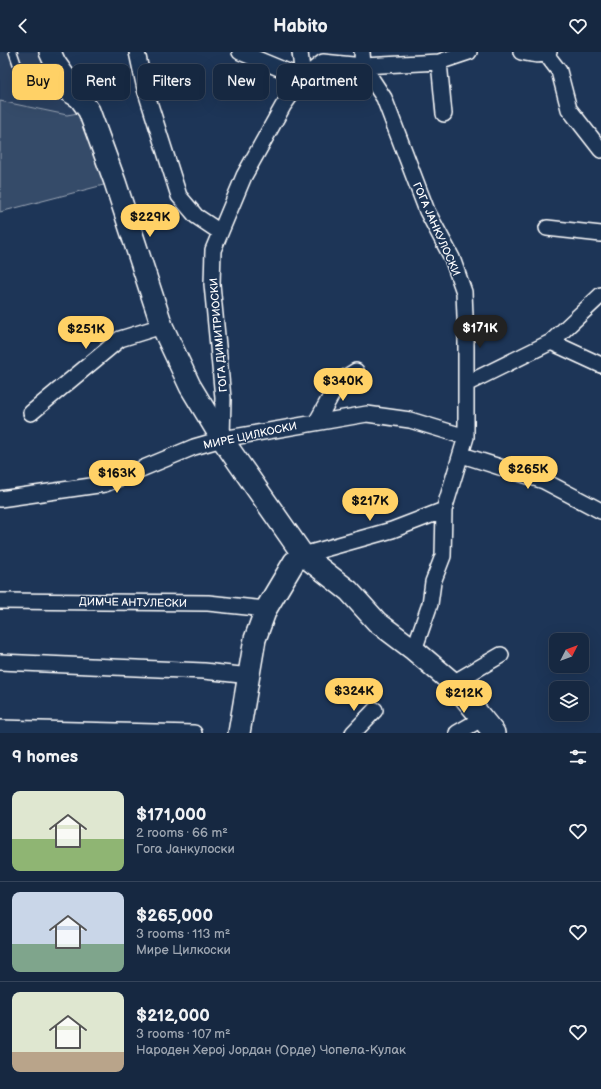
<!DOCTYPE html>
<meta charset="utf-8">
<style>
body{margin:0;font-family:"Balsamiq Sans",sans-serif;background:#1f3048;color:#f1f3f6;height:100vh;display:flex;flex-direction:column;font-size:15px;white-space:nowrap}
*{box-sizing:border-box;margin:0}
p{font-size:13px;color:#9ea6b1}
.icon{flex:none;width:22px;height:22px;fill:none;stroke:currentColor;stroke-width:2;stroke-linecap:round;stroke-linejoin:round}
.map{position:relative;height:681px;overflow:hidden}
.sheet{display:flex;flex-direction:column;background:#162841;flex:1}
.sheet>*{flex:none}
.hud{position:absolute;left:12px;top:12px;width:400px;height:36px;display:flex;gap:8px}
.needle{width:26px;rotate:48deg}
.fabs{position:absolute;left:549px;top:581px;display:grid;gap:8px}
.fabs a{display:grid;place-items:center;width:40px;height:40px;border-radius:8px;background:#162841;box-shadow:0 4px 16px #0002,0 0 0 1px #35445a;font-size:20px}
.price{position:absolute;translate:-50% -34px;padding:0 9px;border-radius:14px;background:#ffd166;color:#111;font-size:13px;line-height:26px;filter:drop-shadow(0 1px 2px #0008)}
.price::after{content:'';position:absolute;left:50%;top:24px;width:12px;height:9px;margin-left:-6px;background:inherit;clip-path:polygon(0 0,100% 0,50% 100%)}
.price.active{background:#222;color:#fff}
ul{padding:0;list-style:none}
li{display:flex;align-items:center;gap:12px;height:100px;padding:0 12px}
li+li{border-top:1px solid #35445a}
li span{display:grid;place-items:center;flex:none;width:112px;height:80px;border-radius:8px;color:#555}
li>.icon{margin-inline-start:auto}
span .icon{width:48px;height:48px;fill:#fffc;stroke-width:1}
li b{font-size:17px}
h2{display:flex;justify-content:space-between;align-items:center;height:48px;padding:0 12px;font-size:17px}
.chip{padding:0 14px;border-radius:8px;background:#162841;box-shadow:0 4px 16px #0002,0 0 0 1px #35445a;font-size:14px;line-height:36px}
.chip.active{background:#ffd166;color:#111}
header{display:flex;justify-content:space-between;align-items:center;height:52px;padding:0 12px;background:#162841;font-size:18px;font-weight:600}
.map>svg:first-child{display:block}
</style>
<header><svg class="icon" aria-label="back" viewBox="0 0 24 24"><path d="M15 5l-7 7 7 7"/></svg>Habito<svg class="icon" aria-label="heart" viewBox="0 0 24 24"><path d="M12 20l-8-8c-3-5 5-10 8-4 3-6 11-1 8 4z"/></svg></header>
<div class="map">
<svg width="601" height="681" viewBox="0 0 601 681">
<rect width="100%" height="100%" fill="#1d3557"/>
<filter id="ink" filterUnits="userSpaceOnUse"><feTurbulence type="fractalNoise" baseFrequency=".025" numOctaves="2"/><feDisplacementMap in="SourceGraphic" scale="8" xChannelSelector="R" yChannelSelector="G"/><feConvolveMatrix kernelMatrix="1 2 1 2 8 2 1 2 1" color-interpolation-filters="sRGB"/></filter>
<g filter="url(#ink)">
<path fill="#2a4161" d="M0,0H50L89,59L67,63L0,49Z"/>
<path fill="#364b69" stroke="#9aa5b4" d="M0,49L67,63L89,59L115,130L0,160Z"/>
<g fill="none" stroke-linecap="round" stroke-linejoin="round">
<defs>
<path id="lane" d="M13,0L23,29L60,42L75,51"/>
<path id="street" d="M137,0L145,37L179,144L196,164L220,180
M240,0L303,26L300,0
M362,0L363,14L384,46L427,159L452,206L464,240L466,288V385L444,458L443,504L433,530L430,552L414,598
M521,0C530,2 542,5 549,0
M546,2L559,19L569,57L601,98
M439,10L444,62
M547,176L601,182
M551,290L601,243
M466,332L551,290L601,313
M31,361L120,287L162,274
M317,369L332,342L343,327L356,319
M222,387L223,346L212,232L213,198L244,124L283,54L303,26L323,10L363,14L439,10L469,0
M462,403L544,429L601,459
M0,447L105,432L194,395L222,387L367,362L410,368L466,385
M303,503L392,478L444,458
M0,549L208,551L266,557
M0,610L204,619L250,624
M453,631L501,603
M0,676L194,681
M353,681L375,658
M457,681L483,666"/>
<path id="secondary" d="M50,0L55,11L89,59L115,130L162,274L190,334L222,387L303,503L349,539L377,570L414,598L453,631L494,681
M239,681L255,587L266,557L294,510L303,503"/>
</defs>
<use href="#lane" stroke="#fff" stroke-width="10"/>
<use href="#street" stroke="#fff" stroke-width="18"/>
<use href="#secondary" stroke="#fff" stroke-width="24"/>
<use href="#lane" stroke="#1d3557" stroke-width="7"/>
<use href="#street" stroke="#1d3557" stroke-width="15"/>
<use href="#secondary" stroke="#1d3557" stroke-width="21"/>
</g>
</g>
<g text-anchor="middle" stroke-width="3" stroke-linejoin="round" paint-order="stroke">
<g font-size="11" fill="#fff" stroke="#1d3557">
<text transform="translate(437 177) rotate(66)" y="4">ГОГА ЈАНКУЛОСКИ</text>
<text transform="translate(218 283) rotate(-95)" y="4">ГОГА ДИМИТРИОСКИ</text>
<text transform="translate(250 383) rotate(-12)" y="4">МИРЕ ЦИЛКОСКИ</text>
<text transform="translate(133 550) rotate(1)" y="4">ДИМЧЕ АНТУЛЕСКИ</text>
</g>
</g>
</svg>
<div class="fabs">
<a><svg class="needle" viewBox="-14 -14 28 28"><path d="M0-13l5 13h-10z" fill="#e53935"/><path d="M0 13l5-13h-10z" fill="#9ea6b1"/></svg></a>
<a><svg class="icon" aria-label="layers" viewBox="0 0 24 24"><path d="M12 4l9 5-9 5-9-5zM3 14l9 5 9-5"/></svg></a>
</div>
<b class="price" style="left:150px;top:186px">$229K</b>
<b class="price active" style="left:480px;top:297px">$171K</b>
<b class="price" style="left:86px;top:298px">$251K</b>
<b class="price" style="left:343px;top:350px">$340K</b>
<b class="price" style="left:528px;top:438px">$265K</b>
<b class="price" style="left:117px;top:442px">$163K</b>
<b class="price" style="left:370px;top:470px">$217K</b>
<b class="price" style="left:354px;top:660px">$324K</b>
<b class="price" style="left:464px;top:662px">$212K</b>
<div class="hud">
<a class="chip active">Buy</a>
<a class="chip">Rent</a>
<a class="chip">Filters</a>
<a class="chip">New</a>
<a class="chip">Apartment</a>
</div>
</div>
<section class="sheet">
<h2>9 homes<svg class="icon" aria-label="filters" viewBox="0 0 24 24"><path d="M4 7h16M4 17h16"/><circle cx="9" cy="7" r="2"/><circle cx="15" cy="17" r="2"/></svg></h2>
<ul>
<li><span style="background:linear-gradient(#dfe7d0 60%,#8fb573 0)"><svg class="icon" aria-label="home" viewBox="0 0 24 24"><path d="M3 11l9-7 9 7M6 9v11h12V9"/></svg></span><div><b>$171,000</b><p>2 rooms · 66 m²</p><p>Гога Јанкулоски</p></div><svg class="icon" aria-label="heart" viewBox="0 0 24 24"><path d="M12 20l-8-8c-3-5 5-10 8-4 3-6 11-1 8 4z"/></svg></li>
<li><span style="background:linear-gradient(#c9d6e8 65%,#7fa58c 0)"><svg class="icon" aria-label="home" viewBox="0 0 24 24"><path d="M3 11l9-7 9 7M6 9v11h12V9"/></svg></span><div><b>$265,000</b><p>3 rooms · 113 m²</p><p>Мире Цилкоски</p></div><svg class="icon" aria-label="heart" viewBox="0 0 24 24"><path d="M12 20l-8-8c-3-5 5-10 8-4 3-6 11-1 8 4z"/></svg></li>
<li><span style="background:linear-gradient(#dfe7d0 75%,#b9a48a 0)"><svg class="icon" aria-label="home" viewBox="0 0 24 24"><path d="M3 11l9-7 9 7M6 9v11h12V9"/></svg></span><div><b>$212,000</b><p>3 rooms · 107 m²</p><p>Народен Херој Јордан (Орде) Чопела-Кулак</p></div><svg class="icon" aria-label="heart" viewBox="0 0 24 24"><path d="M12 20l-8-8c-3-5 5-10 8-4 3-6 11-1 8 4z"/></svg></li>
</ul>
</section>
